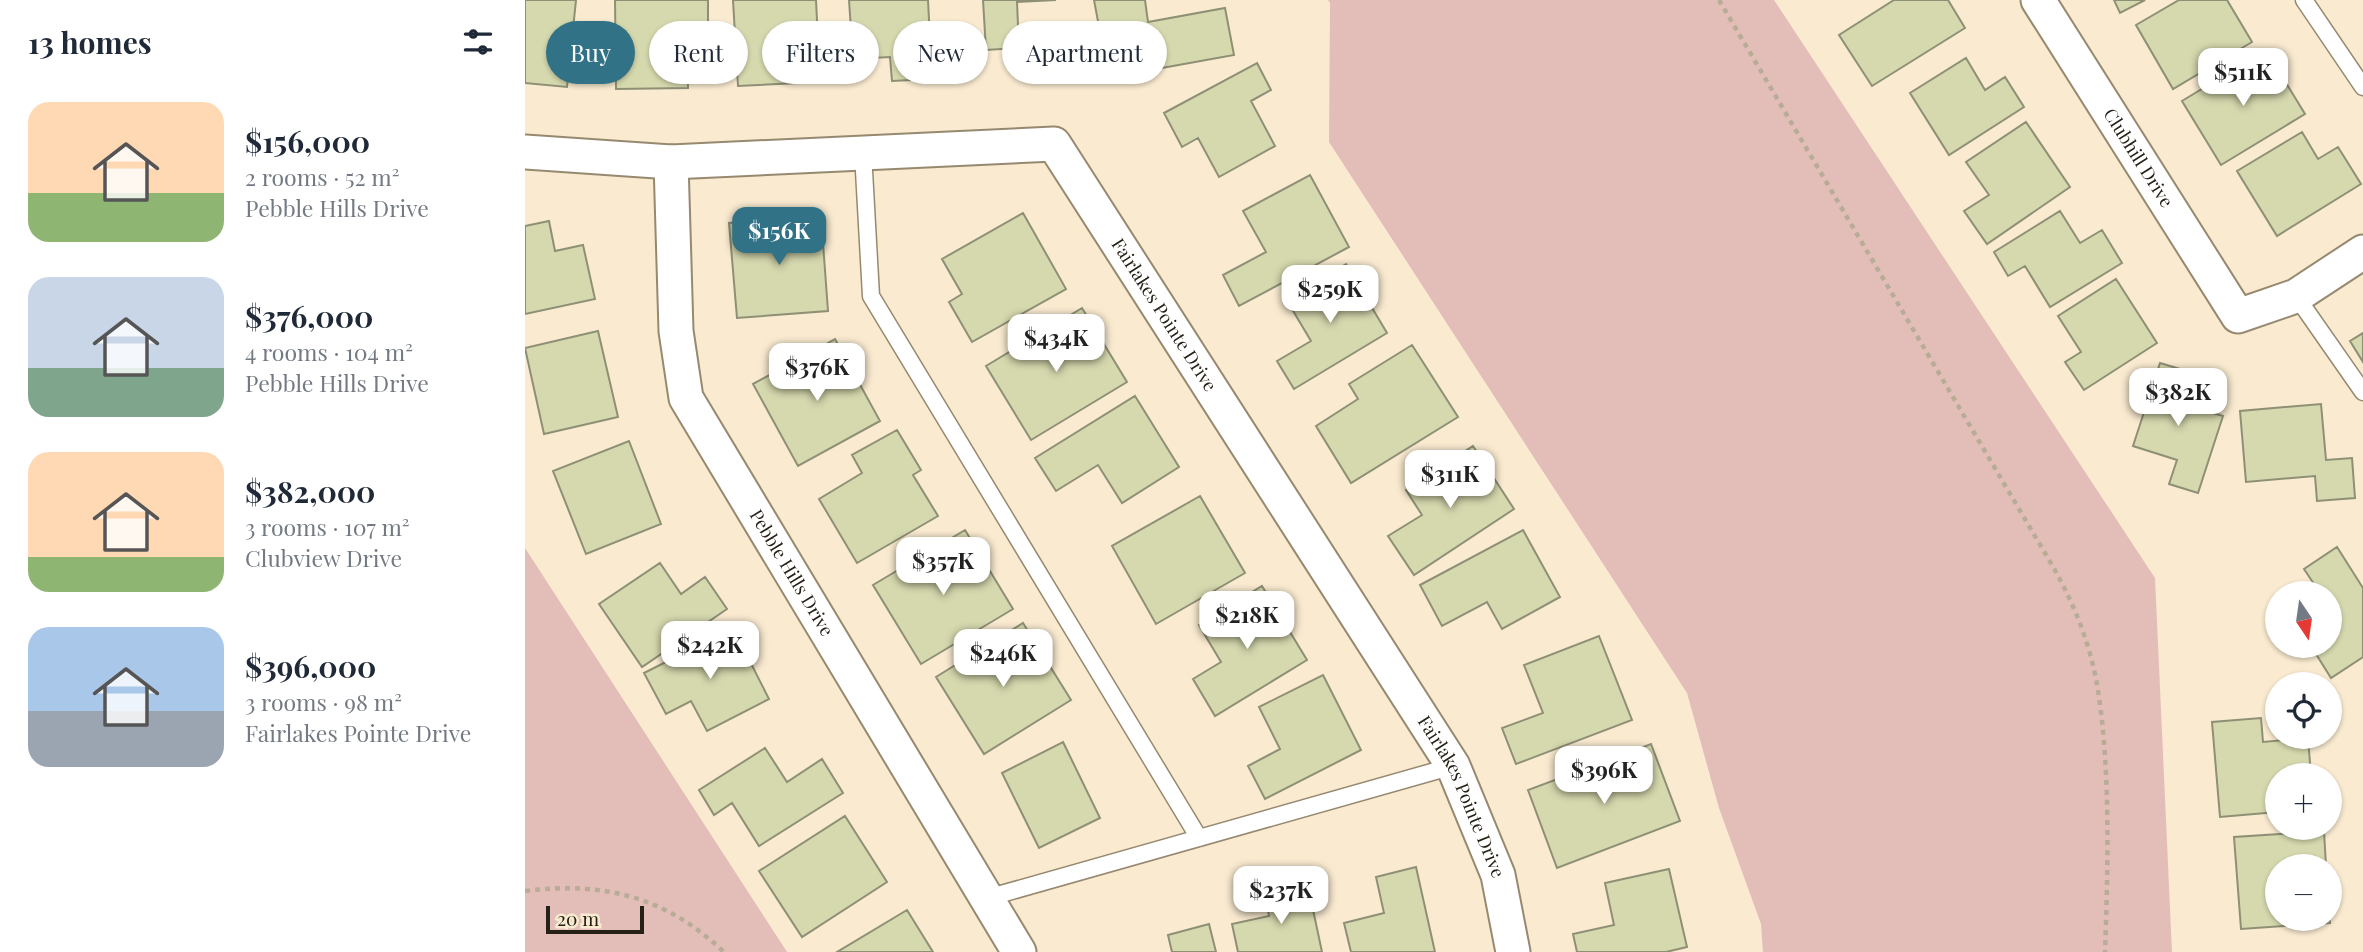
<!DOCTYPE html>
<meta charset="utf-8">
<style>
body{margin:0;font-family:"Playfair Display",serif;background:#f6f6f7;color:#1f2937;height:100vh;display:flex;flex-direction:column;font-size:26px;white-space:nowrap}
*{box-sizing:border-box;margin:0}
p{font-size:23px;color:#747a83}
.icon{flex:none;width:38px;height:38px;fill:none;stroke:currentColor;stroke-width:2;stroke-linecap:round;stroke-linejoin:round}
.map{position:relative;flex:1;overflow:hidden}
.sheet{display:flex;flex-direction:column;background:#fff;width:525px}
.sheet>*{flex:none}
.guide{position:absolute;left:21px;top:21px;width:665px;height:63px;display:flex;gap:14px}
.needle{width:46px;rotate:167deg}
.controls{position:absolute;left:1740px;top:581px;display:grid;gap:14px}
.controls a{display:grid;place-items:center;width:77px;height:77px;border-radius:50%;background:#fff;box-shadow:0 2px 5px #0004;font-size:35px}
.scale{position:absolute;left:21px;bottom:18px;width:98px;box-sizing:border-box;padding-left:7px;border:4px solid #262117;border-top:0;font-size:19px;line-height:24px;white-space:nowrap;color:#262117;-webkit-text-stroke:5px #f9ead0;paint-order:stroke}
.price{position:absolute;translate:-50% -60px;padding:0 16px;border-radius:14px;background:#fff;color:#222;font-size:23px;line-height:46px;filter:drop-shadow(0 2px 4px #0008)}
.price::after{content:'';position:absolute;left:50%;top:42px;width:21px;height:16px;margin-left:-10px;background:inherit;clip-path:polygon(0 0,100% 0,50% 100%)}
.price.current{background:#327286;color:#fff}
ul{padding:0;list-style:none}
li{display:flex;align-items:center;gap:21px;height:175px;padding:0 28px}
li span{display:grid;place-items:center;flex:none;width:196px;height:140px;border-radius:21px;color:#555}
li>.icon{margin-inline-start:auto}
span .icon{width:84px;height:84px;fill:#fffc;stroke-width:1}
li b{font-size:30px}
h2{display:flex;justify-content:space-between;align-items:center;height:84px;padding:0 28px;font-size:30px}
.tag{padding:0 24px;border-radius:32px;background:#fff;box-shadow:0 2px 5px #0004;font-size:24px;line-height:63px}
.tag.current{background:#327286;color:#fff}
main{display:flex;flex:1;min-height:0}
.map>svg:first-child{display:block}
</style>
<main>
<section class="sheet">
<h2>13 homes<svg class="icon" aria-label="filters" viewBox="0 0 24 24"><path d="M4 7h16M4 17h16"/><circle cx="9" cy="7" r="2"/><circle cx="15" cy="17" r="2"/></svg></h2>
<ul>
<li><span style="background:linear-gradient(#ffd9b3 65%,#8fb573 0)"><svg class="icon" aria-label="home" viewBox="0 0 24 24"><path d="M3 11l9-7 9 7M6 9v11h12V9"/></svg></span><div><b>$156,000</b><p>2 rooms · 52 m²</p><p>Pebble Hills Drive</p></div></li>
<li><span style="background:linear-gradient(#c9d6e8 65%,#7fa58c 0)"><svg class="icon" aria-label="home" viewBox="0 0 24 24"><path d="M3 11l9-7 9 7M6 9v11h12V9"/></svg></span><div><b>$376,000</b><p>4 rooms · 104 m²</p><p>Pebble Hills Drive</p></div></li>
<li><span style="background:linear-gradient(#ffd9b3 75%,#8fb573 0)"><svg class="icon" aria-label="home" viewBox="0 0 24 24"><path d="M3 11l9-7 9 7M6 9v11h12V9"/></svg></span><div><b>$382,000</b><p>3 rooms · 107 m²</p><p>Clubview Drive</p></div></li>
<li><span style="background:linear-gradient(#a9c7e8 60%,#9aa5b1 0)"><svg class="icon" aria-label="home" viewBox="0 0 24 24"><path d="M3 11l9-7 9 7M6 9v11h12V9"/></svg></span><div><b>$396,000</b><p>3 rooms · 98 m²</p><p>Fairlakes Pointe Drive</p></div></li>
</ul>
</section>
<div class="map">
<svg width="1838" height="952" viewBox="0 0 1838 952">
<rect width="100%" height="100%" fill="#f9ead0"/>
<path fill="#e3beb9" d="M803,0H1249L1630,578L1647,952H1238L1236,924L1194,808L1162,693L804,142L805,3Z
M0,548L262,952H0Z"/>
<path fill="#d6d9ae" stroke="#8e9076" stroke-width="2" d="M0,0H51L42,87L0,83Z
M90,0H183V39H162L163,88L91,89Z
M208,0H291L295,82L213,86Z
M324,0H403L407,79L367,81L365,57L328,59Z
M458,0H531L492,2L494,48L461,50Z
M569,0H620L623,22L700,8L709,55L609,73L604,48L579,53Z
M1369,0H1423L1440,28L1347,86L1314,35Z
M1589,0H1620L1595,13Z
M1654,0H1702L1727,42L1648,89L1611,25Z
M1741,50L1780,114L1696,165L1657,101Z
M1441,58L1460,90L1480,77L1499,107L1424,155L1385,93Z
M732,63L746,90L726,101L750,146L694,177L673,138L657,147L639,113Z
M1501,122L1545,187L1462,244L1439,211L1464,195L1441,162Z
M1777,132L1793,159L1813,147L1836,184L1752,236L1712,171Z
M785,175L824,247L714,306L698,275L741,252L718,211Z
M1535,211L1555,243L1577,230L1597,263L1525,307L1500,266L1483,276L1469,252Z
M498,213L541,289L447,342L424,302L437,294L417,259Z
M296,216L303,311L212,318L204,223Z
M24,221L30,251L58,245L70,299L0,314V226Z
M821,264L862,333L769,389L752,361L786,341L761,299Z
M1591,279L1632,343L1559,390L1540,362L1556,352L1533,316Z
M557,308L602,382L506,440L461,366Z
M73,331L93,417L19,434L0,348Z
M1838,333V362L1825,341Z
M310,339L355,421L273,466L228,384Z
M887,345L933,417L826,483L791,426L833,399L824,384Z
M1635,363L1668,373L1658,404L1698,416L1673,493L1644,484L1652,460L1608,446Z
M610,396L654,467L597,503L573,465L531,491L510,458Z
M1796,404L1801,460L1827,458L1830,498L1792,501L1790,476L1721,482L1715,411Z
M372,430L396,470L388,475L413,516L332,563L294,499L337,473L327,455Z
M104,441L136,524L61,554L28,471Z
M948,446L989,509L889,575L863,536L897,515L881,490Z
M675,496L720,573L631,624L587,546Z
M440,530L488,609L396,664L348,585Z
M998,530L1035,597L977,629L962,602L917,626L895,585Z
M1812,547L1838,588V657L1806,678L1786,646H1804V593H1795L1779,569Z
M135,563L156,594L180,577L202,609L117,667L74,604Z
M737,586L782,660L690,716L668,679L696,662L674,625Z
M498,623L546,700L459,754L411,677Z
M208,628L244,699L182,731L166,701L141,714L119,673Z
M1074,636L1107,720L991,764L977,728L1018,713L999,665Z
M798,675L836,750L740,799L723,766L755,749L734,707Z
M1736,718L1738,742L1783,738L1786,775H1752V812L1695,817L1687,722Z
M538,742L575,818L514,848L477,773Z
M1126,744L1155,821L1032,868L1003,790Z
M240,748L262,782L297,759L318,793L234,846L207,803L189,815L174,790Z
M320,816L362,882L277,937L234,871Z
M1799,831L1801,866H1752V919H1804V909L1805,923L1716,929L1709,837Z
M891,867L910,952H826L819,923L859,913L851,877Z
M1144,869L1162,947L1141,952H1052L1048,934L1089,925L1080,883Z
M783,886L797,952H713L707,924L744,916L740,895Z
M382,910L408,952H312Z
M684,924L691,952H647L643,935Z"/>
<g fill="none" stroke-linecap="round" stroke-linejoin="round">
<defs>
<path id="lane" d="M1779,0L1838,87
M338,153L346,296L674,838
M1771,296L1838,392
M462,898L928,766"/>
<g id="street">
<path id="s1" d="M1513,0L1713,316L1771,296L1838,252"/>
<path id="s2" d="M0,152L146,162L529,144L928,766L973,875L988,952"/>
<path id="s3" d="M146,162L151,331L161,398L494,952"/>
</g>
</defs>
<use href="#lane" stroke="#968970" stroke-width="19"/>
<use href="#street" stroke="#968970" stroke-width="37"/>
<path stroke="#b8ac97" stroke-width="4.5" stroke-dasharray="5 5" stroke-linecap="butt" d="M1194,0L1527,565C1547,600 1563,638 1571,679C1586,760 1583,869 1580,952
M0,891C79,881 141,897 199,952"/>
<use href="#lane" stroke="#fff" stroke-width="16"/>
<use href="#street" stroke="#fff" stroke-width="33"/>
</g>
<g text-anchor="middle" stroke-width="7" stroke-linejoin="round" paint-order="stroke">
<g font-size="18" fill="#262117" stroke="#f9ead0">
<text dy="6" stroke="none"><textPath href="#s1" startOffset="187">Clubhill Drive</textPath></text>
<text dy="6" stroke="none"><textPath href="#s2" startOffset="733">Fairlakes Pointe Drive</textPath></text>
<text dy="6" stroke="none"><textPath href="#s3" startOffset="441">Pebble Hills Drive</textPath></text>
<text dy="6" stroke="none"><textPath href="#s2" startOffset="1300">Fairlakes Pointe Drive</textPath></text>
</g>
</g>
</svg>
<div class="controls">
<a><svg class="needle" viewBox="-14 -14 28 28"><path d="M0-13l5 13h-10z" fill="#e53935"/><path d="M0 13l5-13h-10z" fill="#747a83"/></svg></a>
<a><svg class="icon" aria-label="locate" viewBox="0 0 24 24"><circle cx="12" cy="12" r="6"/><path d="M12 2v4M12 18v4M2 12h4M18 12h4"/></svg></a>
<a>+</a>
<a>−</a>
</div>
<div class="scale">20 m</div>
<b class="price" style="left:1718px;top:108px">$511K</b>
<b class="price current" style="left:254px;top:267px">$156K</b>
<b class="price" style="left:805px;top:325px">$259K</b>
<b class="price" style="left:531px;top:374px">$434K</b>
<b class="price" style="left:292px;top:403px">$376K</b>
<b class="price" style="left:1653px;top:428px">$382K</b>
<b class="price" style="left:925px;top:510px">$311K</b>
<b class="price" style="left:418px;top:597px">$357K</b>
<b class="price" style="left:722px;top:651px">$218K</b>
<b class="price" style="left:185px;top:681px">$242K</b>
<b class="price" style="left:478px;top:689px">$246K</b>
<b class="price" style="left:1079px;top:806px">$396K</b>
<b class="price" style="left:756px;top:926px">$237K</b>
<div class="guide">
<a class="tag current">Buy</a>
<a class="tag">Rent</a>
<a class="tag">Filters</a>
<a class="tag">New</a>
<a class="tag">Apartment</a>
</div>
</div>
</main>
